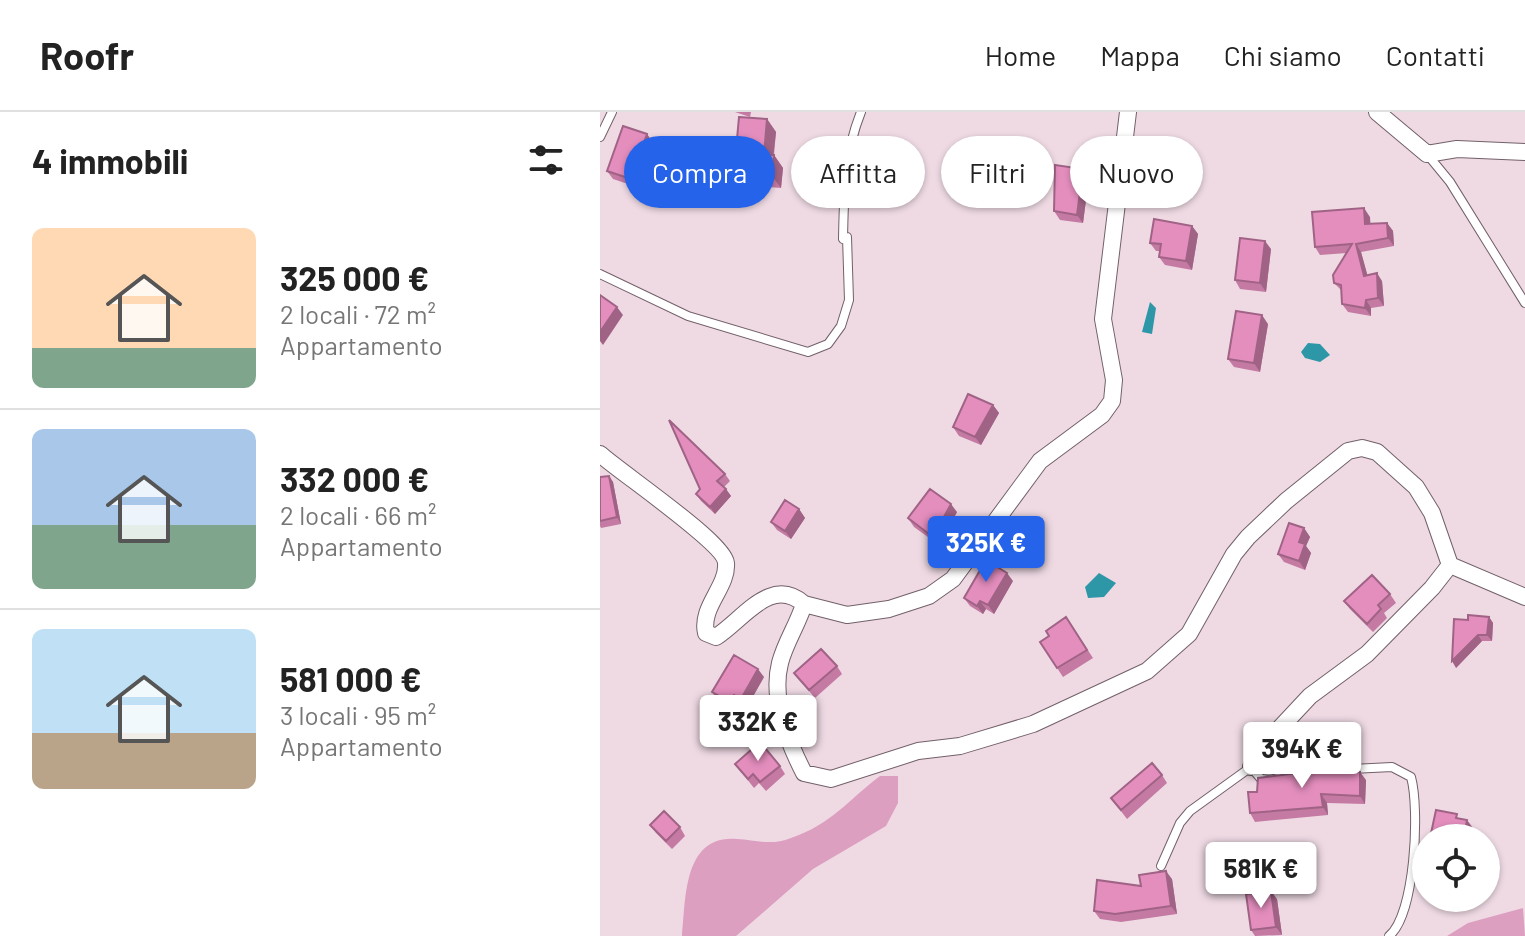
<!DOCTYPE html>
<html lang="it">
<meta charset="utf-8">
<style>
body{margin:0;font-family:Barlow,sans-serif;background:#f6f6f6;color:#222;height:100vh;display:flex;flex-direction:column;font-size:30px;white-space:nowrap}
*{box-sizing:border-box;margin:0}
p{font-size:26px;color:#767676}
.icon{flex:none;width:44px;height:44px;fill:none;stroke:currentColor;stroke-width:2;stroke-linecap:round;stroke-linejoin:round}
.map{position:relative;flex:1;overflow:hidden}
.drawer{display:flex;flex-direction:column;background:#fff;width:600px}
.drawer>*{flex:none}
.guide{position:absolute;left:24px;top:24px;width:760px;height:72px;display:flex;gap:16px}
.controls{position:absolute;left:812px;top:712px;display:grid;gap:16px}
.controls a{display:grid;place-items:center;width:88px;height:88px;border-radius:50%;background:#fff;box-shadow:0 2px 6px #0004;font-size:40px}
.price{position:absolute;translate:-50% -68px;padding:0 18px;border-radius:8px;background:#fff;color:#222;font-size:26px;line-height:52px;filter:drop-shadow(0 2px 4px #0008)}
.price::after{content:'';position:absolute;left:50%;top:48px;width:24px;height:18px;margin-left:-12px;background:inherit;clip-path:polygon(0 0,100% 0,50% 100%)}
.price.selected{background:#2563eb;color:#fff}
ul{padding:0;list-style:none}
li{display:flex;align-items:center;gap:24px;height:200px;padding:0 32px}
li+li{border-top:2px solid #e0e0e0}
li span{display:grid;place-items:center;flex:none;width:224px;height:160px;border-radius:12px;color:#555}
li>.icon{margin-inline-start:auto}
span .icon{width:96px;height:96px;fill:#fffc;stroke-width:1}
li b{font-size:34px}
h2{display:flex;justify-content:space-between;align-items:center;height:96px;padding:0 32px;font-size:34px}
.pill{padding:0 28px;border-radius:36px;background:#fff;box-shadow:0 2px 6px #0004;font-size:28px;line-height:72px}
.pill.selected{background:#2563eb;color:#fff}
header{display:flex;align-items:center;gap:48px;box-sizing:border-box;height:112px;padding:0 40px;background:#fff;border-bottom:2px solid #e0e0e0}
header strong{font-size:38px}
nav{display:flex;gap:44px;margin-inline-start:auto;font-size:28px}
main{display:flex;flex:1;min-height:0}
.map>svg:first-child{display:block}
</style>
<header>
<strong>Roofr</strong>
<nav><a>Home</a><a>Mappa</a><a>Chi siamo</a><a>Contatti</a></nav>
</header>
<main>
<section class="drawer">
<h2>4 immobili<svg class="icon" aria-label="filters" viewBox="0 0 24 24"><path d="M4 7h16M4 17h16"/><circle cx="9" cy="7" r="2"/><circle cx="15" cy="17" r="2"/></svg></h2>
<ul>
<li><span style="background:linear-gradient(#ffd9b3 75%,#7fa58c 0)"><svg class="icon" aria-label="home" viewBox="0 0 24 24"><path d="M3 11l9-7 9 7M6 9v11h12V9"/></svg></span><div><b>325 000 €</b><p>2 locali · 72 m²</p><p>Appartamento</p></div></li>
<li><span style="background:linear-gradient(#a9c7e8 60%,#7fa58c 0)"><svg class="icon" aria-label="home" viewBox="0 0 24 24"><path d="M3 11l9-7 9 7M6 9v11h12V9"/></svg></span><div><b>332 000 €</b><p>2 locali · 66 m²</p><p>Appartamento</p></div></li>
<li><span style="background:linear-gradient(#bfe0f5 65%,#b9a48a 0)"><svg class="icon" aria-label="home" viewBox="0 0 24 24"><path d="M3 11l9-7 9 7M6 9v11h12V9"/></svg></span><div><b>581 000 €</b><p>3 locali · 95 m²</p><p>Appartamento</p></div></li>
</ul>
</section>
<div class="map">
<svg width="925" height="824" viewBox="0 0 925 824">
<rect width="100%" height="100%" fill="#efdae4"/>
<path fill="#dd9fc0" d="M280,664H298V691L286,714L213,757L136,824H82C86,787 83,722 137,727C157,728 171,734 191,726C232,712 248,688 280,664Z
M923,796L925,824H847L868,811Z"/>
<path fill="#2e97a7" d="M550,190L556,196L552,222L542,220Z
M708,231L720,232L730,243L720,250L705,246L701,240Z
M499,461L516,471L504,485L488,486L485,475Z"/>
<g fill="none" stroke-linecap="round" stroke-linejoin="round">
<defs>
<path id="lane" d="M0,25L12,0
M827,42L850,70L925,191
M0,162L88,204L208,240L228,232L241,214L249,188L247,125L243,127C244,81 244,42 261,0
M561,754L580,711L590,699L651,655L661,667L669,668L711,659L792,655L811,665C820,698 815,803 789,824"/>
<path id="street" d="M777,0L827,42L857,37L925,40
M0,342C21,361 125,431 126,451C128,475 100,495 106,521L116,525C144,507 171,463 204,492C198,512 185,531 180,551C171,586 188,630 204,661L231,667L318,639L360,634L433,612L547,559L589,522L634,442L648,425L686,389L748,339L762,336L777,340L816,375L832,401L850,453L925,485
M204,492L247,503L289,497L329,484L353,467L440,349L502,303L512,289L514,268L503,207L528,0
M651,655L666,631L710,584L767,542L832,476L850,453"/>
</defs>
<use href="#lane" stroke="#726069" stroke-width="10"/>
<use href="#street" stroke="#726069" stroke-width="18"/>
<use href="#lane" stroke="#fff" stroke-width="8"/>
<use href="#street" stroke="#fff" stroke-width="16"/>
</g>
<path fill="#c47aa3" d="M135,0H151L150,5Z
M167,7L176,20L174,43L183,56L181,76L143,73L134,60Z
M47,22L53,31L37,75L13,67L7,59Z
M483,57L489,65L483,111L460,108L454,99Z
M770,105V112L787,111L793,119L794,134L761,140L767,163L782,169L784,194L771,196V204L748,200L742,192V179L734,171L747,141L720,143L715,135Z
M592,114L598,122L592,158L565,153L559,145L560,139H556L550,131Z
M671,137L666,180L640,177L635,168Z
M668,212L660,260L634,255L628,247Z
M393,293L399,301L381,333L359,324L353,315Z
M125,362L130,369L124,375L131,384L115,402L101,389L96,382Z
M9,364L13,370L21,412L1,416L0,414V365Z
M199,397L205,406L191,427L177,418L171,410Z
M357,400L339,433L314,415L308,406Z
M704,416L710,425L706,434L711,441L705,458L684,450L678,442Z
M413,469L394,502L386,497L383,502L370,494L364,486Z
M790,482L796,491L784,501L787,506L773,520L750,497L744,489Z
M466,505L493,546L463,565L440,530L449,524Z
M889,505L893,511L892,529H882L856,556L868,508Z
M237,554L242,562L215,586L194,561Z
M164,565L147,595L140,591L136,599L118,589L112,580Z
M135,652L180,654L185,662L166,679L159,671L154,676Z
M562,663L567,671L527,707L511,686Z
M766,668L765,692L727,691L728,703L655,710L650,701L657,680Z
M50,713L80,715L85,724L72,737L56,721Z
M572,767L577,802L521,810L500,807L494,799L541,774Z
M677,787L682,823L655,824L651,818Z"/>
<path fill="#a06385" d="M167,7L176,20L172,55L164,43Z
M47,22L53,31L37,75L31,67Z
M174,43L183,56L181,76L172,64Z
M483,57L489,65L483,111L477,103Z
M764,96L770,105L771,120L765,112Z
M787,111L793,119L794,134L788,126Z
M592,114L598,122L592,158L586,149Z
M665,129L671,137L666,180L660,171Z
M756,132L761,140L770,172L764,164Z
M777,161L782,169L784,194L778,186Z
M766,188L771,196V204L765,196Z
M17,195L23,203L3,233L0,229V220Z
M662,203L668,212L660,260L654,251Z
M393,293L399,301L381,333L375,325Z
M9,364L13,370L21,412L17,405Z
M126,377L131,384L115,402L110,395Z
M351,392L357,400L339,433L333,425Z
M199,397L205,406L191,427L185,419Z
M704,416L710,425L706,434L711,441L705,458L699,449V430Z
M407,461L413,469L394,502L388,493Z
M380,489L386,497L383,502L377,494Z
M889,505L893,511L892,529L887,523Z
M878,523L882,529L856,556L852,549Z
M158,557L164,565L147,595L141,587Z
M134,583L140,591L136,599L130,590Z
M760,660L766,668L765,692L760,684Z
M721,682L727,691L728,703L723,695Z
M867,708L873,716L871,726H864Z
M566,759L572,767L577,802L571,794Z
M671,779L677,787L682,823L676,815Z"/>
<path fill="#e48ebe" stroke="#a06385" stroke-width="2" d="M139,5L167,7L164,43H174L172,64L134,60Z
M23,14L47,22L31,67L7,59Z
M455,53L483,57L477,103L454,99Z
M764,96L765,112L787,111L788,126L756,132L764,164L777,161L778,186L766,188L765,196L742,192L741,173L734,171L733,163L752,132L715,135L712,100Z
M554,107L592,114L586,149L559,145L561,132L550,131Z
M640,126L665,129L660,171L635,168Z
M0,183L17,195L0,220Z
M636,199L662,203L654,251L628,247Z
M368,282L393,293L375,325L353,315Z
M69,308L125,362L117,369L126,377L110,395L96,382L100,377Z
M9,364L17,405L0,409V365Z
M330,377L351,392L333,425L308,406Z
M185,388L199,397L185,419L171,410Z
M689,411L704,416L699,430L705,432L699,449L678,442Z
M386,448L407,461L388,493L380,489L377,494L364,486Z
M772,463L790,482L778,493L781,497L767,512L744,489Z
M868,503L889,505L887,523H878L852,549L854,507L868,508Z
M466,505L487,538L457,556L440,530L449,524L446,519Z
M221,537L237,554L209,578L194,561Z
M134,543L158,557L141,587L134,583L130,590L112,580Z
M160,630L180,654L160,670L153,662L148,667L135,652Z
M552,651L562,663L521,698L511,686Z
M729,657L760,660V684L721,682L723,695L650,701L648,680H657L658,666Z
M836,698L857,702L856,706L867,708L864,726H830Z
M64,699L80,715L66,729L50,713Z
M566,759L571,794L515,802L494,799L497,768L541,774L539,763Z
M671,779L676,815L651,818L646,782Z"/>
</svg>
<div class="controls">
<a><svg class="icon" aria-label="locate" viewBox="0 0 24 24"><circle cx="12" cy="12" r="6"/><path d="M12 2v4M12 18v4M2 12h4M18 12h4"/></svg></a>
</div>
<b class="price selected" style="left:386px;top:472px">325K €</b>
<b class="price" style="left:158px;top:651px">332K €</b>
<b class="price" style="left:702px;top:678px">394K €</b>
<b class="price" style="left:661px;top:798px">581K €</b>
<div class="guide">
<a class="pill selected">Compra</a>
<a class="pill">Affitta</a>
<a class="pill">Filtri</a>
<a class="pill">Nuovo</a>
</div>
</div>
</main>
